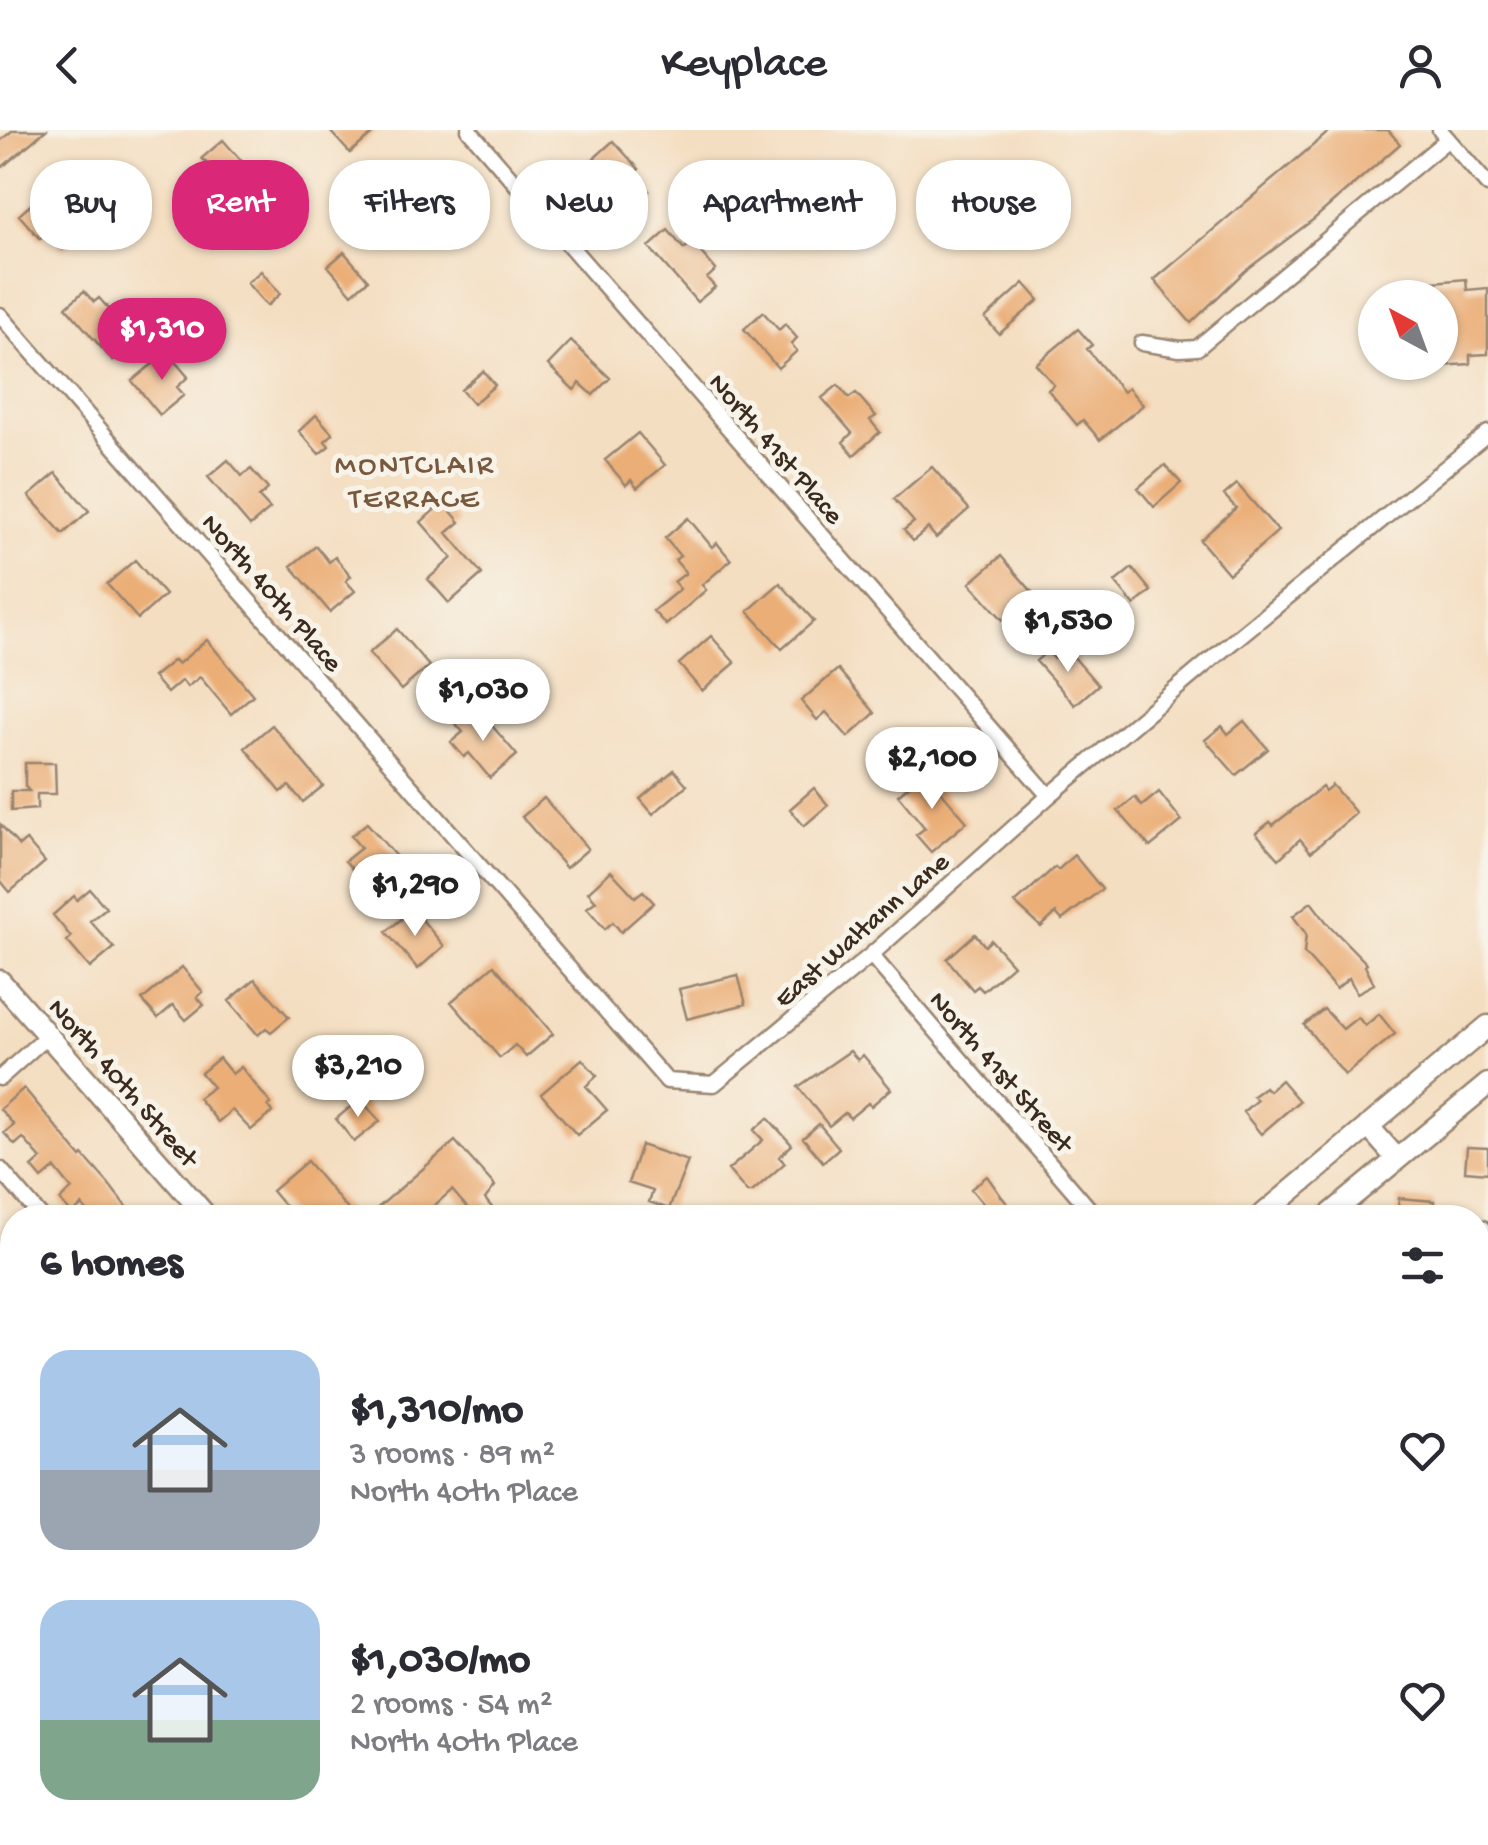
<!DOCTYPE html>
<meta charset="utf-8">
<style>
body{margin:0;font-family:"Gochi Hand",sans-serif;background:#f7f7f7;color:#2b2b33;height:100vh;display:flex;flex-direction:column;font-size:38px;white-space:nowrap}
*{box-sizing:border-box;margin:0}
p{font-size:32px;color:#7c7c81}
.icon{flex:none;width:55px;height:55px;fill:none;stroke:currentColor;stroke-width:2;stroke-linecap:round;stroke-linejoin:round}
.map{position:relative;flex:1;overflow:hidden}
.drawer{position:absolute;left:0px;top:1075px;width:1490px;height:640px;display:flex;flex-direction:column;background:#fff;border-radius:40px 40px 0 0;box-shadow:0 2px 8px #0004}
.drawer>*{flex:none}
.banner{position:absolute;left:30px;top:30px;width:1430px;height:90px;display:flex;gap:20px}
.needle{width:65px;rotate:319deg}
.controls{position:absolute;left:1358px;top:150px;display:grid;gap:20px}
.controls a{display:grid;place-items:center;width:100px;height:100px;border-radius:50%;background:#fff;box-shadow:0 2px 8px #0004;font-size:50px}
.price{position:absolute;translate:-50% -85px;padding:0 22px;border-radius:35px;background:#fff;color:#222;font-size:32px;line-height:65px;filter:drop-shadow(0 2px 5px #0008)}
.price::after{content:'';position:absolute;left:50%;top:60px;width:30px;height:22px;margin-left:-15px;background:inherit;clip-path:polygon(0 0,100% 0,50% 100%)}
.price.on{background:#db2777;color:#fff}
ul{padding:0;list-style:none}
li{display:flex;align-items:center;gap:30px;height:250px;padding:0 40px}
li span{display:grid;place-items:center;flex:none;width:280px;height:200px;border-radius:30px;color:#555}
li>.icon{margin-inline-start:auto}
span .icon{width:120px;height:120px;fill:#fffc;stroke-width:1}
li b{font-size:42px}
h2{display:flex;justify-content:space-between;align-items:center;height:120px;padding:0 40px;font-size:42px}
.pill{padding:0 35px;border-radius:40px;background:#fff;box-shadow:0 2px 8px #0004;font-size:35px;line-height:90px}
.pill.on{background:#db2777;color:#fff}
header{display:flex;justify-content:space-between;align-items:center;height:130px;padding:0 40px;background:#fff;font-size:45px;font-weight:600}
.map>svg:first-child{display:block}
</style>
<header><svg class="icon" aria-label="back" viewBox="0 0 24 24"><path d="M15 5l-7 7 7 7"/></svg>Keyplace<svg class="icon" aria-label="person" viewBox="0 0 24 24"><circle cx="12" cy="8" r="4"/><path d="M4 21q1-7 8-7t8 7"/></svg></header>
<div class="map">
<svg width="1488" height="1715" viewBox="0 0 1488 1715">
<rect width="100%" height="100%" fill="#f7f3e8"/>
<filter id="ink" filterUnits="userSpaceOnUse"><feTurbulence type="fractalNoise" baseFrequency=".01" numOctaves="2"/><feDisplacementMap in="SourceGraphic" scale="20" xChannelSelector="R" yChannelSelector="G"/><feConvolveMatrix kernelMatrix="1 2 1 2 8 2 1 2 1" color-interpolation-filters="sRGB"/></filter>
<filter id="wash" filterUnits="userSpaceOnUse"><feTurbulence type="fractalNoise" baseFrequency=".0048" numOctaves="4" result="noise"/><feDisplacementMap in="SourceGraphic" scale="40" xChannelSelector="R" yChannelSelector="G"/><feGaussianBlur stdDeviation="2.25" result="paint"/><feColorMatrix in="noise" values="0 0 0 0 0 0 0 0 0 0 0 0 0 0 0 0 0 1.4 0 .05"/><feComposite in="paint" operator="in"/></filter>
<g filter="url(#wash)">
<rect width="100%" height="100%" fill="#f4dec1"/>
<g id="blocks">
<path fill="#ebae77" d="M13,0H46L0,39V11Z
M329,0H377L350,23Z
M1331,0H1388L1400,14L1314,89L1245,141L1191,193L1154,150Z
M223,10L253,44L232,62L202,28Z
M613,11L639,39L634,44L649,61L627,80L594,44L566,70L558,61Z
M409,36L418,47L427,39L437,50L426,60L445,83L404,118L365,72Z
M44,63L58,79L73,66L81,75L66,89L80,104L63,119L48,102L40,109L19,85Z
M668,100L684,119L692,112L716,140L707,148L715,157L697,172L649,117Z
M344,122L368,150L352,164L328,136Z
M261,141L280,164L267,176L247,153Z
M1466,149L1467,160L1488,158V224L1470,225V234L1440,236V168H1435L1434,152Z
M1024,153L1039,170L999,204L985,188Z
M84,161L94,172L99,168L137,211L113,231L66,177Z
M763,182L779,200L785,194L797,208L791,214L797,221L778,238L744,199Z
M1078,199L1092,215L1087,219L1123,262L1128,258L1143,275L1100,310L1083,290L1077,295L1048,260L1054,255L1036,234Z
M571,211L610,248L593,265L580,253L574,260L548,235Z
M167,222L188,247L177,257L184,265L160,285L132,251Z
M483,241L495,255L473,274L461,260Z
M838,255L849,268L856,263L876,286L870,290L880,302L854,325L843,312L852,303L822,268Z
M316,285L333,304L325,311L329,316L319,324L299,301Z
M638,303L665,335L637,358L631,350L626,355L605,330Z
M228,330L242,346L251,339L268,359L259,367L270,379L250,396L208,347Z
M1165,335L1181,353L1154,377L1138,358Z
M932,337L969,379L936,408L928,398L913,411L904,400L914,392L894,369Z
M56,343L89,381L63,404L29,366Z
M1237,354L1278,401L1229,444L1200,410L1236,378L1224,365Z
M443,372L460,392L447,403L482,444L449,473L428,449L452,428L421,392Z
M688,388L712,417L717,413L731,430L702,455L706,460L666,495L653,481L680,459L674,452L686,443L675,430L680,426L665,408Z
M316,416L329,432L335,427L351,446L346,451L355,461L330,482L291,436Z
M1001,426L1034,464L1004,491L970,453Z
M135,430L165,465L138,489L107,454Z
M1132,438L1151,461L1134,475L1115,452Z
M780,453L814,491L782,519L748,481Z
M397,499L429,536L401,560L369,523Z
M711,506L735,533L702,561L679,534Z
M207,510L253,565L231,584L200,547L187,557L182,550L167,563L153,547L174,530L178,534Z
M1066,518L1098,555L1075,575L1036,531L1047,521L1054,528Z
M838,539L875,583L848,607L826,582L817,590L801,571Z
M472,579L479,587L482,584L517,625L490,648L469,623L464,627L451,612L463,602L456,594Z
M1244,591L1268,619L1236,645L1205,610L1222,596L1228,604Z
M272,595L323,656L303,672L289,656L281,662L245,618Z
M25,633H55L56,664H37V679L11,681V661H29L25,656Z
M674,640L687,655L653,684L640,669Z
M925,642L967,692L931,722L916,705L925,698L898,665Z
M1332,655L1356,683L1311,722L1300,709L1279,729L1256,703L1270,692L1273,695L1322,657L1325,661Z
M814,658L828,675L804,696L790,679Z
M1159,662L1182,691L1150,717L1118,681L1135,667L1142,676Z
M544,668L588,719L566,738L522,687Z
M367,693L405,737L374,764L345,731L361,718L351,706Z
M0,694L19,716L26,710L45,732L10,762L0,750Z
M1074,725L1102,759L1062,790L1056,783L1041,797L1015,773L1055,737L1058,740Z
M611,741L635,767L643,761L654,773L621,802L613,792L605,799L587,778L596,771L588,762Z
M90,759L106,778L90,791L114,818L90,838L67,811L71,807L53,785L74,766L77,770Z
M1311,772L1328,794L1367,834L1365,836L1374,854L1357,863L1349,848L1336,859L1304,823L1306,804L1293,786Z
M413,779L444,816L418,839L386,802Z
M975,804L985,816L991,810L1013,835L983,861L978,856L973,860L947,829Z
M494,835L553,904L526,927L515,915L500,928L451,872Z
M182,837L203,862L197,867L204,875L186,890L173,875L158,888L142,870Z
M738,845L746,874L687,889L679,859Z
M255,849L289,887L271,902L266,898L258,905L229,871Z
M1324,879L1343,899L1358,887L1365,896L1379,884L1395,904L1345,945L1304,895Z
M850,921L858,930L863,925L891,959L871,976L868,973L850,988L845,983L829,996L798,957Z
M219,928L232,944L241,937L271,974L268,976L273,982L251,1000L232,980L218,992L198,968L213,957L201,943Z
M582,929L597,946L586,956L607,980L577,1005L541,964Z
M1281,950L1299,971L1261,1004L1243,982L1257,970L1253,966L1265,957L1269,961Z
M24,958L81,1027L83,1025L108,1053L135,1088H93L82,1075L72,1084L60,1070L72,1059L55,1038L42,1049L32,1037L41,1029L23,1008L15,1015L4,1003L14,995L0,979Z
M360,969L380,991L354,1012L336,989Z
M768,988L792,1015L779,1027L785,1033L752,1062H747L728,1040L763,1010L754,1000Z
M819,994L839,1018L823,1032L803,1008Z
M455,1011L495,1056L485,1069L494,1080L486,1088H476L452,1060L420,1088H366Z
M641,1015L688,1031L669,1079L649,1072L653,1061L628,1053Z
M1467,1017L1488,1018V1043L1465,1041Z
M307,1031L355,1088H295L272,1061Z
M987,1046L1001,1066L1019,1088H973L986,1077L971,1059Z
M1399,1068L1434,1071L1433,1088H1397Z
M12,1210V1264L0,1275V1221Z
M12,1306V1367L0,1377V1317Z
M0,1437L12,1451V1520L0,1505Z
M0,1602L12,1616V1686L0,1671Z
M29,1702H88L99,1715H40Z
M176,1702H254L240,1715H187Z
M325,1702H422L407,1715H337Z
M974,1702H1028L1039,1715H959Z
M1261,1702H1310L1306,1715H1258Z"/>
</g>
</g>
<g filter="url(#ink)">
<use href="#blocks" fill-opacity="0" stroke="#988470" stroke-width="2.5"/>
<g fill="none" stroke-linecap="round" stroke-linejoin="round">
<defs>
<path id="street" d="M469,0L1049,666
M1440,0L1488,55
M0,185L667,951L714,954L871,825L1049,666L1214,527L1488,303
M1142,213L1180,219L1197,218L1448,9
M871,825L1097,1088
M0,948L48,905
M0,1039L42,1088
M1478,1164L1483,1098
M0,1183L12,1172
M1478,1371L1488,1363
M0,1419L12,1408
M0,1552L12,1566
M1478,1643L1488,1629
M1478,1685L1488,1693
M133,1702L144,1715
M1424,1715L1433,1702"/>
<path id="secondary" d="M0,851L208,1088
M1368,996L1397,1029
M1259,1088L1488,896
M1326,1088L1488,954
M749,1702L760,1715
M517,1715L531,1702
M579,1715L593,1702"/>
</defs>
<use href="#street" stroke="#988470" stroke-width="19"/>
<use href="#secondary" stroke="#988470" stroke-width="25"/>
<use href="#street" stroke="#fff" stroke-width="14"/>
<use href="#secondary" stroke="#fff" stroke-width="20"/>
</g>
</g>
<g text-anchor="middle" stroke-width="10" stroke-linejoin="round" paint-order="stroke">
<g font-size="28" fill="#3b2a1e" stroke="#f7f3e8">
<text transform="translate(778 317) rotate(49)" y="10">North 41st Place</text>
<text transform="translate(274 461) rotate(49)" y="10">North 40th Place</text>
<text transform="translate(860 798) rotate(-41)" y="10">East Waltann Lane</text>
<text transform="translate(1003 940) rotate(49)" y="10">North 41st Street</text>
<text transform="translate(125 951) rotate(49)" y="10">North 40th Street</text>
</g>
<g font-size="30" letter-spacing="2.5" fill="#79583d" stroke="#f7f3e8">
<text x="415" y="343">MONTCLAIR<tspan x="415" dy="34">TERRACE</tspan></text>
</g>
</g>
</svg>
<div class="controls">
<a><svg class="needle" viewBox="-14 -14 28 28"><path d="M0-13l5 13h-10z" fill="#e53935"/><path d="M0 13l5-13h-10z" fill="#7c7c81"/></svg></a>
</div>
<b class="price on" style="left:162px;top:253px">$1,310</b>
<b class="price" style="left:1068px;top:545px">$1,530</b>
<b class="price" style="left:483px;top:614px">$1,030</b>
<b class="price" style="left:932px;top:682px">$2,100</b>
<b class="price" style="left:415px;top:809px">$1,290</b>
<b class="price" style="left:358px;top:990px">$3,210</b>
<div class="banner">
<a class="pill">Buy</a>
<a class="pill on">Rent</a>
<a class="pill">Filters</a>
<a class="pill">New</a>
<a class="pill">Apartment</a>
<a class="pill">House</a>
</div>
<section class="drawer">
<h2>6 homes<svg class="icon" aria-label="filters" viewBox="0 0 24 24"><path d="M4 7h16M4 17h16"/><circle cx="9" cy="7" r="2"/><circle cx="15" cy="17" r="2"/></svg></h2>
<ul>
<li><span style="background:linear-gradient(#a9c7e8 60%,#9aa5b1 0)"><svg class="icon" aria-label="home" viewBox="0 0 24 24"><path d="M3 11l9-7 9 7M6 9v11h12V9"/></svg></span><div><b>$1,310/mo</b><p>3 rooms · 89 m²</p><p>North 40th Place</p></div><svg class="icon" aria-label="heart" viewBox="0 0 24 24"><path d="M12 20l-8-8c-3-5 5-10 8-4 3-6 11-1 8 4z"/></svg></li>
<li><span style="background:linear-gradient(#a9c7e8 60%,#7fa58c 0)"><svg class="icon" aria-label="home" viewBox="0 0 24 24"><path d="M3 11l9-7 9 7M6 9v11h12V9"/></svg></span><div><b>$1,030/mo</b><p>2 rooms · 54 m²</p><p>North 40th Place</p></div><svg class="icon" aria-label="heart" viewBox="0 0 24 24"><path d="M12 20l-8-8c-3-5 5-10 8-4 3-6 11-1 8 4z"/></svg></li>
</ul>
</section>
</div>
